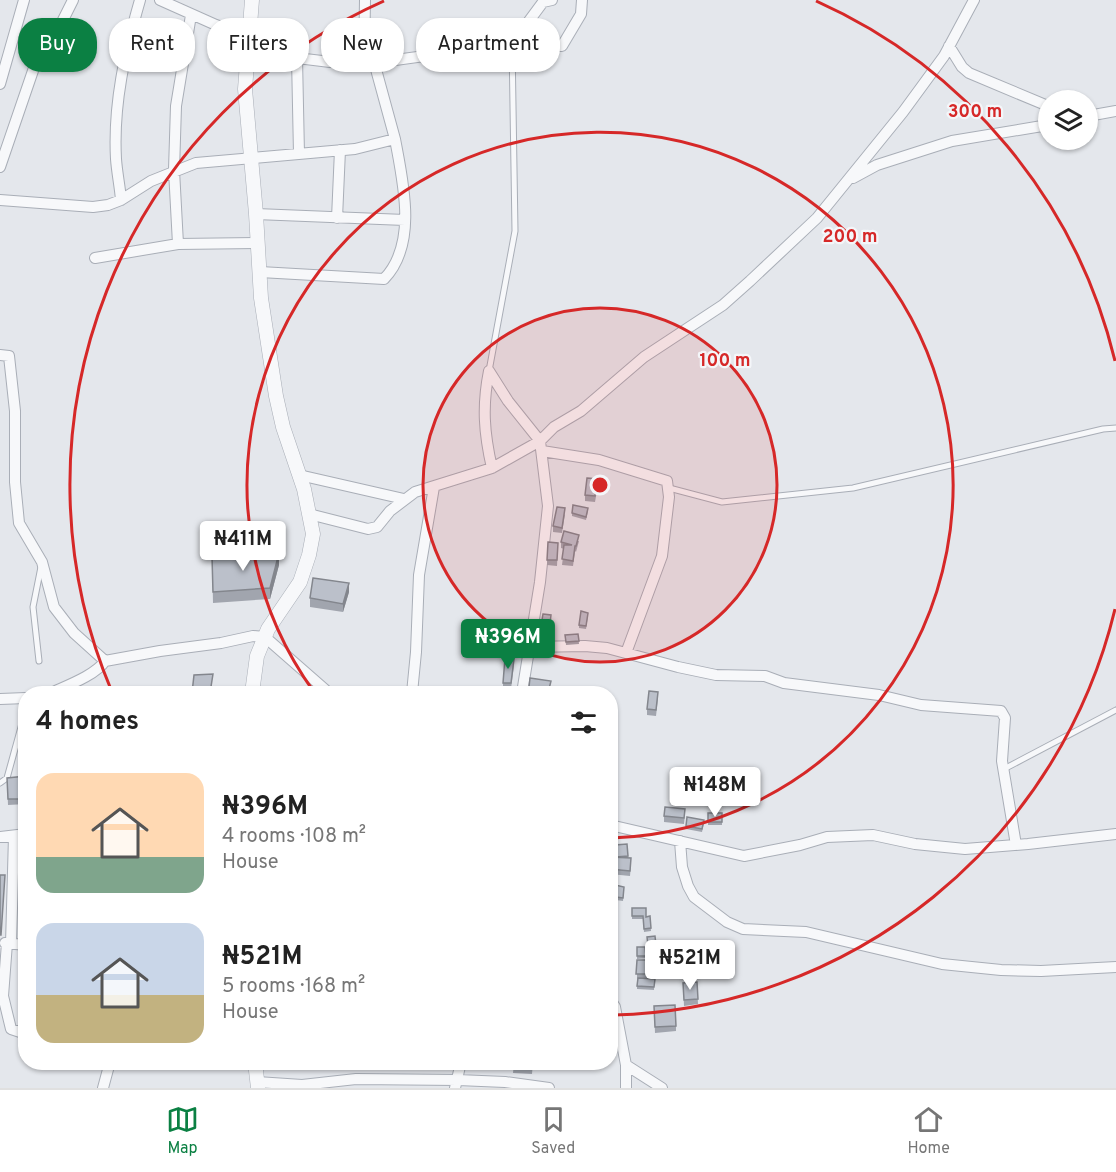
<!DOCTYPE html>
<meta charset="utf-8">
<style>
body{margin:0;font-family:Overpass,sans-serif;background:#f6f6f6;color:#222;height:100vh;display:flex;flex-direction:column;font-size:22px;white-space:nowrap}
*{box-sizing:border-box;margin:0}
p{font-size:20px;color:#767676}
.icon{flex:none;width:33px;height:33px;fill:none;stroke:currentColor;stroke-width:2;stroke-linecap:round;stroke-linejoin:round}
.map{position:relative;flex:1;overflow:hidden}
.panel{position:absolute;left:18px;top:686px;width:600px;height:384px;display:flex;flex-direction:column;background:#fff;border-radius:24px;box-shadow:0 2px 4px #0004}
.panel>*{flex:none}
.guide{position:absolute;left:18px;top:18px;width:600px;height:54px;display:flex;gap:12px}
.controls{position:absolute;left:1038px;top:90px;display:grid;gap:12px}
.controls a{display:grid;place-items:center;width:60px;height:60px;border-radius:50%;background:#fff;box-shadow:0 2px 4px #0004;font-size:30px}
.price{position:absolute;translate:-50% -51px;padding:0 14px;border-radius:6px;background:#fff;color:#222;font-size:20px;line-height:39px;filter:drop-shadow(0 2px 3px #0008)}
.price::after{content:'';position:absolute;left:50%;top:36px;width:18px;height:14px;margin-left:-9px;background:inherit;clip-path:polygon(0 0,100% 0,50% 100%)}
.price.current{background:#0b8043;color:#fff}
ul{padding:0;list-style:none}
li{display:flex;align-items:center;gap:18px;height:150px;padding:0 18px}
li span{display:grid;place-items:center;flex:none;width:168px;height:120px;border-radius:18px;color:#555}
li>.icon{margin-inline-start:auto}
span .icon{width:72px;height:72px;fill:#fffc;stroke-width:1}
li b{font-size:26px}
h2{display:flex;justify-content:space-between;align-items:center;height:72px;padding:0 18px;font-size:26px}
.tag{padding:0 21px;border-radius:24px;background:#fff;box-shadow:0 2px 4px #0004;font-size:21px;line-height:54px}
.tag.current{background:#0b8043;color:#fff}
.tab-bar{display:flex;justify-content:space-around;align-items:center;height:84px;border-top:2px solid #e0e0e0;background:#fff;font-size:16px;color:#767676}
.tab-bar a{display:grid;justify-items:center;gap:3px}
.tab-bar .current{color:#0b8043}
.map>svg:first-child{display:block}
</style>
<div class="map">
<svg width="1116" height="1088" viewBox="0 0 1116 1088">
<rect width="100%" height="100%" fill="#e4e7ec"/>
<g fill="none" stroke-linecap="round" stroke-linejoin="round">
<defs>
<path id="service" d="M489,371L515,231L512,44
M669,488L722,502L853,488L1103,429L1116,428
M39,661L33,607L41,567
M1004,769L1116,710
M0,783L7,778L26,709"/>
<path id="minor" d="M160,0L216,25L249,36
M512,44L543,2L552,0
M949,46L962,67L969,73L1048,106
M248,52L330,62H381L512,44L562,46L581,14L582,0
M297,58L299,154
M364,62L365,0
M0,84L24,0
M1088,116L1116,111
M0,167L37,59L46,45L56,34L73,0
M853,178L877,165L952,141L1048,125
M0,200L93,207L108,205L121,200L151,181L196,163L355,149L395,139L374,62
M121,200C120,187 117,173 116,159C113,104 125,52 140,0
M256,214L405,220
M337,218L340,150
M178,244L174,170L176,106L191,15
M95,258L178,244L258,243
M260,272L384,279C418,244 403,182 395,139
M0,355L9,356L15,411V482L19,523L42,562L54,607L74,633L105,661
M489,371L508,401L540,441L548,506L540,582L522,693
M489,371C482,406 484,433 492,468
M542,451L599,460L667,481L669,497L662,556L626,653
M299,475L404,499
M309,514L368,529L377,527L390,511L415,492L492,468L540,441L554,427L581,411L644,357L723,305L750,281L817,218L903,112L944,56L974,0
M530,647L585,646L607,648L678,667L716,675L765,676L784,683L879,695L921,705L1001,711L1005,718L1002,761L1016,845
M51,693C66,686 96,675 105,661L160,651L221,643L253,636L265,637L329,693
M412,693L416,652L419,575L434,487
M0,699L26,698
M610,825L744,856L800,845L827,837L873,835L915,844L965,849L1028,844L1116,834
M0,837L26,834
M680,841L682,867L688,886L694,897L727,922L743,929L806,932L942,964L1001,970L1041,971L1116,967
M5,943L26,945
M7,943L3,996L11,1029L26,1034
M11,944L14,836
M610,999L615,1007L626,1065V1088
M626,1065L662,1088
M257,1082L302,1085L356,1079L458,1080L505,1082L549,1088
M103,1088L110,1062
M455,1088L461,1062"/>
<path id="tertiary" d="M252,0L245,89L256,214L261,298L276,396L283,427L304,489L313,534L309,555L300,582L268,629L257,656L252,693
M255,1062L258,1088"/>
</defs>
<use href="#service" stroke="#a9aeb7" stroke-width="7"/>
<use href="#minor" stroke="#a9aeb7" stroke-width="12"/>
<use href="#tertiary" stroke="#a9aeb7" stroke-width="15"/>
<use href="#service" stroke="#f7f8fa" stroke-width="5"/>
<use href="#minor" stroke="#f7f8fa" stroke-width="10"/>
<use href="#tertiary" stroke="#f7f8fa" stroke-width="14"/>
</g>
<path fill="#a1a5ae" d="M598,485L595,502L585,501V495Z
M588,511L586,520L572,516V513Z
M565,514L562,533L553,532V526Z
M579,541L576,552L575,551L573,566L562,565L564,549L561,548V542Z
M548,542L558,543L557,566L547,565Z
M212,557L279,565L270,599L213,603Z
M349,592L343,612L310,607V598Z
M588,616L586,629L579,628V625Z
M551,621L548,645L539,643V638Z
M578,634L579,644L566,645L565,635Z
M514,665L511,689L503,688V683Z
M529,687H551L550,693L529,692Z
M658,698L656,716L647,715V709Z
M26,776V804L8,805L7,778Z
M708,813H722V825H708Z
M685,815L684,824L664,822V816Z
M704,823L702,832L686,829V826Z
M610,834L617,841V844L610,845Z
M627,844L628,858L631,864L630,876L610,874V847L611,857H616Z
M610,889L624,890L623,901L616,900L617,895L610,894Z
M610,908H616V919H610Z
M632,908L646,917L650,916L651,931L644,932L643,919H632Z
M610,928L617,941V944L610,945Z
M647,937L657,954V957L649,958Z
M637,947H645L646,958L637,959Z
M637,960H655L654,990L637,989Z
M697,982L698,1004L684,1006L683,983Z
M654,1006L676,1026V1031L655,1033Z
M514,1062H533L532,1074L513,1073Z"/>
<path fill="#83868d" d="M279,553V565L270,599V588Z
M349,583V592L343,612V604Z"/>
<path fill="#bbc0ca" stroke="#83868d" stroke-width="1.5" d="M587,478L598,479L595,496L585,495Z
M573,505L588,508L586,517L572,513Z
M557,507L565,508L562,528L553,526Z
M564,531L579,535L576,546H575L573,561L562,559L564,545H572L561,542Z
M548,542L558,543L557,560H547Z
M279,553L270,588L213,592L212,557Z
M313,578L349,583L343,604L310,598Z
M581,611L588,613L586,626L579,625Z
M543,614L551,615L548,639L539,638Z
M578,634L579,641L566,642L565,635Z
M505,658L514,659L511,683H503Z
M213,674L210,693H192L194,675Z
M530,678L551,681L549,689L529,687Z
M575,687L582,689L581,693H573Z
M649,691L658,692L656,710L647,709Z
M26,776V799H8L7,778Z
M665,807L685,809L684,818L664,816Z
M708,813H722V822H708Z
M687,817L704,820L702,829L686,826Z
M610,834H617V841L610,842Z
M627,844L628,856L616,857L615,845Z
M610,857L631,858L630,871L610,869Z
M0,875H5L1,935H0Z
M611,884L624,887L623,898L616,897L617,892L610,891Z
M610,908H616V917H610Z
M632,908H646V917L650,916L651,928L644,929L643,916H632Z
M610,928H615L617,941L610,942Z
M655,936L657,954L649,955L647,937Z
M637,947H645L646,956H637Z
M637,960H655V974H636Z
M638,978L655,979L654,987L637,986Z
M697,982L698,999L684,1000L683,983Z
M675,1005L676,1026L655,1027L654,1006Z
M514,1062H533L532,1069L513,1067Z"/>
<circle cx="600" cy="485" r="177" fill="#d62828" fill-opacity=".12"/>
<g fill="none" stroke="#d62828" stroke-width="3">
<circle cx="600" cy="485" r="177"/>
<path d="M314 692A353 353 0 1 1 612 838"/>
<path d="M1115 609A530 530 0 0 1 614 1015M112 692A530 530 0 0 1 384 1M816 1A530 530 0 0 1 1115 361"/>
</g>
<circle cx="600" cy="485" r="9" fill="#d62828" stroke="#f4f6f9" stroke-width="3"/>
<g font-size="18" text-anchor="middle" font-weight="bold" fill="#d62828" stroke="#f4f6f9" stroke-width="4.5" stroke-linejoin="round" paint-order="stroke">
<text x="975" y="117">300 m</text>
<text x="850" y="242">200 m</text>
<text x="725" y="366">100 m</text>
</g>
</svg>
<div class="controls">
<a><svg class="icon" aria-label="layers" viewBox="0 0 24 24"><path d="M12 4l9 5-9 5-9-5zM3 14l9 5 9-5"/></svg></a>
</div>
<b class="price" style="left:243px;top:572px">₦411M</b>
<b class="price current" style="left:508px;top:670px">₦396M</b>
<b class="price" style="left:715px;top:818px">₦148M</b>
<b class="price" style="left:690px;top:991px">₦521M</b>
<div class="guide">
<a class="tag current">Buy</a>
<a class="tag">Rent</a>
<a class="tag">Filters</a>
<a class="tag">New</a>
<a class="tag">Apartment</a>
</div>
<section class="panel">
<h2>4 homes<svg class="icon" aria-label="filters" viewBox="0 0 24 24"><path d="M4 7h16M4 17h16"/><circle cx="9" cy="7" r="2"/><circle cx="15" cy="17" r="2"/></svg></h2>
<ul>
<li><span style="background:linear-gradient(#ffd9b3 70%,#7fa58c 0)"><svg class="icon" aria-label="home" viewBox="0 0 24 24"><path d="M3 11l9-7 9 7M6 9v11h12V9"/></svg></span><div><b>₦396M</b><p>4 rooms · 108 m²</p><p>House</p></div></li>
<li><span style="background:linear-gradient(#c9d6e8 60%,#c2b280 0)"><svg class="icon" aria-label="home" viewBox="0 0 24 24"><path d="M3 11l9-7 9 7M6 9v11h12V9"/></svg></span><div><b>₦521M</b><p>5 rooms · 168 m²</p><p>House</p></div></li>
</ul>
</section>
</div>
<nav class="tab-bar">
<a class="current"><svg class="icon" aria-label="map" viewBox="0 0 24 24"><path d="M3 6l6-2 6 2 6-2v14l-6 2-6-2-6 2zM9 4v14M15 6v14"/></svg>Map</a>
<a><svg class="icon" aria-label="saved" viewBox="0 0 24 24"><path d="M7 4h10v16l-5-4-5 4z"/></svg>Saved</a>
<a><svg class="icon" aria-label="home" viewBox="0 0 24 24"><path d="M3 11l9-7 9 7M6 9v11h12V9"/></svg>Home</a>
</nav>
